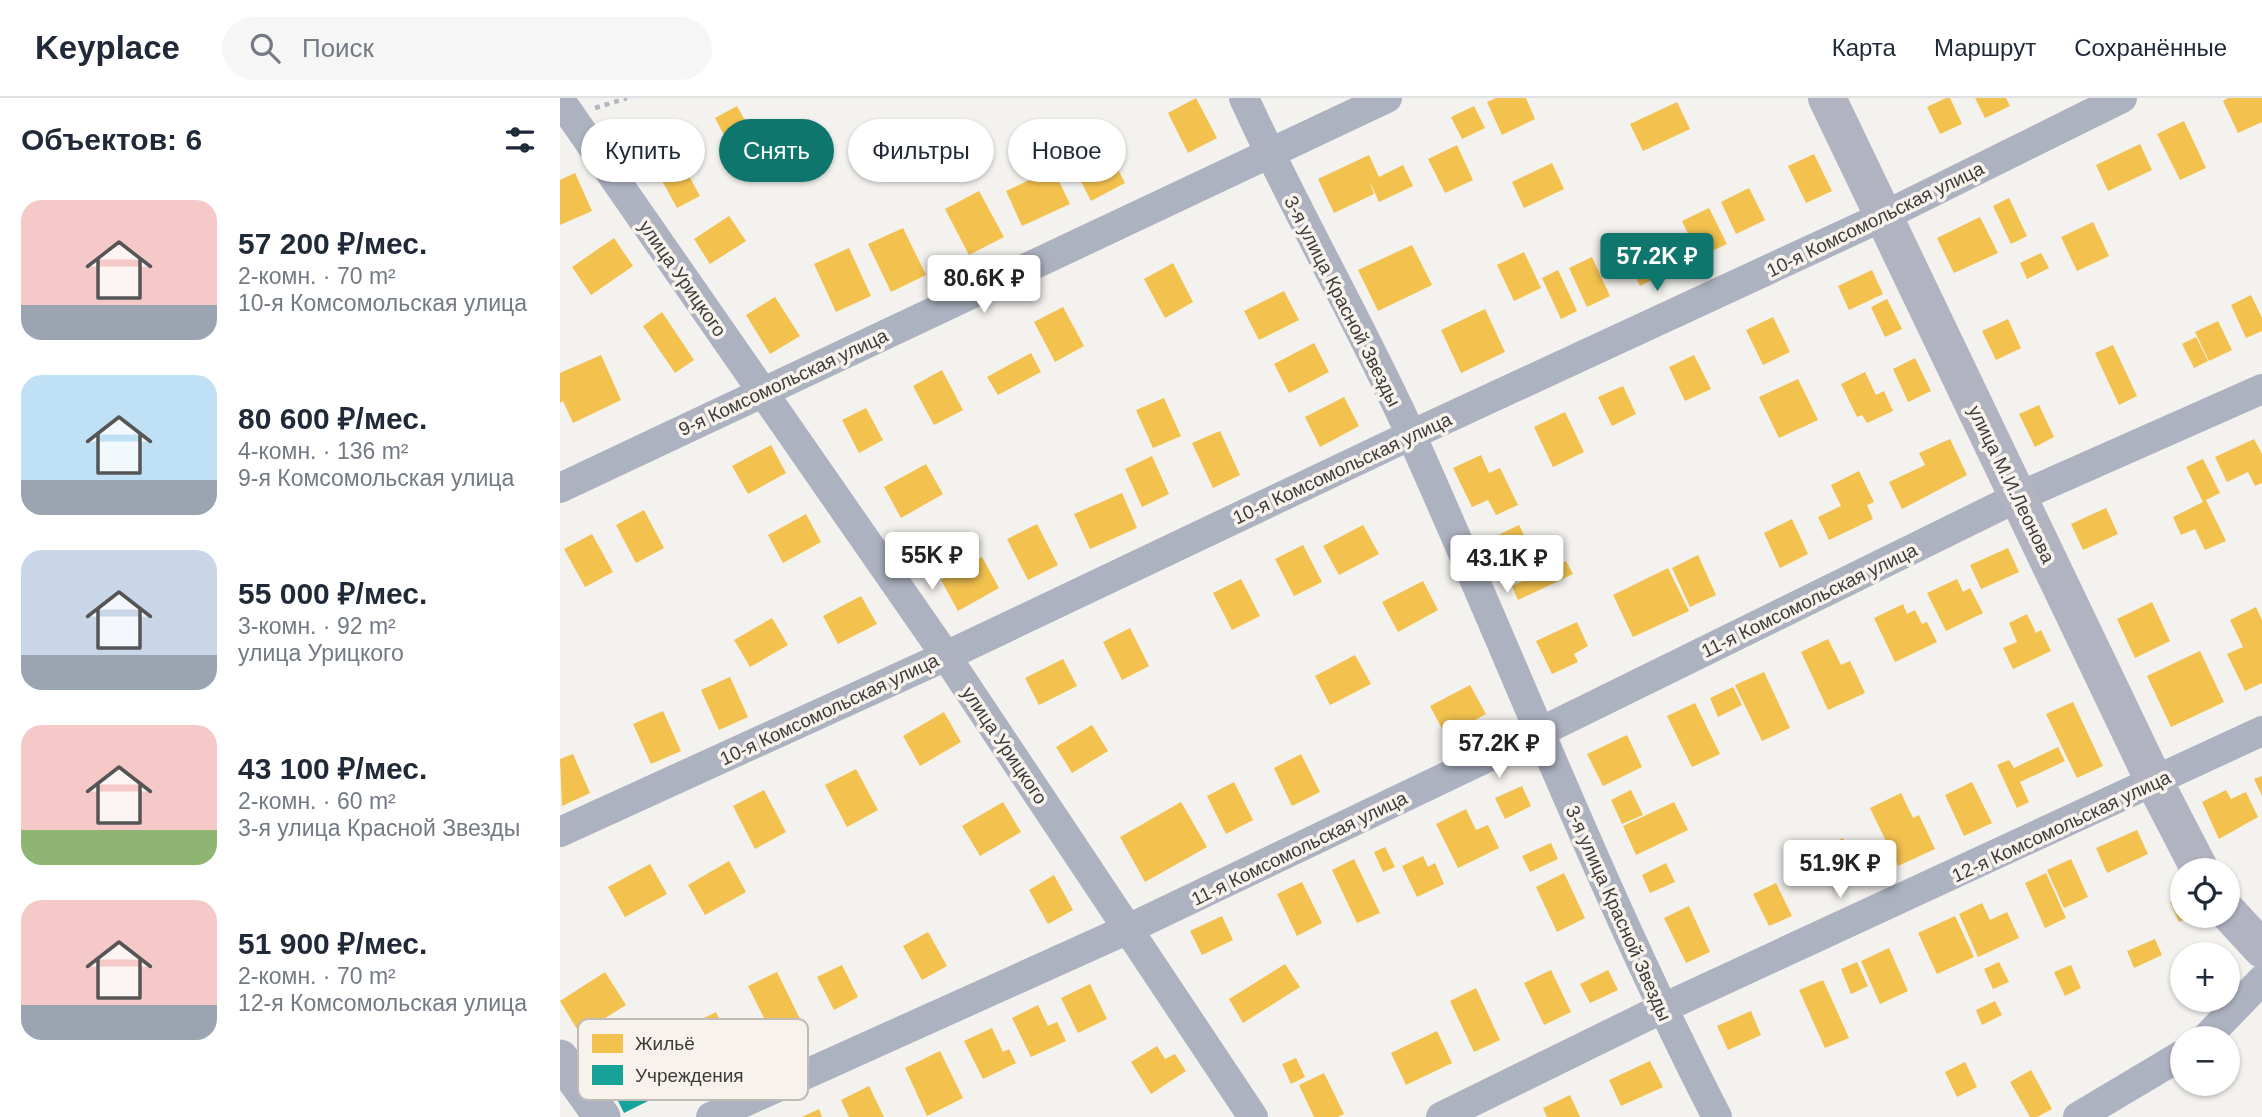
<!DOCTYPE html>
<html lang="ru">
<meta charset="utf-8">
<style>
body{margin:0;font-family:Arial,sans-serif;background:#f6f6f7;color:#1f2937;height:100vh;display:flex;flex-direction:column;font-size:26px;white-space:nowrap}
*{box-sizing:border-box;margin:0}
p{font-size:23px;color:#747a83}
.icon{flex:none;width:38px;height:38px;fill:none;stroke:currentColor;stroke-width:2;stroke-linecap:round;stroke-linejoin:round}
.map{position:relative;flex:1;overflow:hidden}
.details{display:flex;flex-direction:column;background:#fff;width:560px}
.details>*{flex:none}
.guide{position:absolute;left:21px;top:21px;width:665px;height:63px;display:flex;gap:14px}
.controls{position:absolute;left:1610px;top:760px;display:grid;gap:14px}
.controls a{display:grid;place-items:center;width:70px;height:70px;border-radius:50%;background:#fff;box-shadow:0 2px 5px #0004;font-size:35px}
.price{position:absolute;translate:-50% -60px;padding:0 16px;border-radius:7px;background:#fff;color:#222;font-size:23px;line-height:46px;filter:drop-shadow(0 2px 4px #0008)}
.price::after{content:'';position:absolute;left:50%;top:42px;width:21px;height:16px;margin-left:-10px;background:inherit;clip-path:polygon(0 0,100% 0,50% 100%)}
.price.on{background:#0f766e;color:#fff}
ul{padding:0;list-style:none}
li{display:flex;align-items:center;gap:21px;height:175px;padding:0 21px}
li span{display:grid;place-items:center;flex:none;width:196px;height:140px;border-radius:21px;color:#555}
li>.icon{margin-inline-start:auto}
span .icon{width:84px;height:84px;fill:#fffc;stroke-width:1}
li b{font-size:30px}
h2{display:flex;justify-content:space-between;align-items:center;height:84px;padding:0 21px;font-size:30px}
.pill{padding:0 24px;border-radius:32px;background:#fff;box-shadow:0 2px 5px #0004;font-size:24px;line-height:63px}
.pill.on{background:#0f766e;color:#fff}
header{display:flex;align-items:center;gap:42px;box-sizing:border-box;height:98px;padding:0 35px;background:#fff;border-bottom:2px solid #e0e1e3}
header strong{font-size:33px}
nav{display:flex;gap:38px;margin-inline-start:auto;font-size:24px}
.search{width:490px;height:63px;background:#f6f6f7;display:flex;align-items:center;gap:18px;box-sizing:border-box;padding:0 24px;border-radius:38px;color:#747a83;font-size:26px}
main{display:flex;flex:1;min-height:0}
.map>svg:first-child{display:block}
</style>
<header>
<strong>Keyplace</strong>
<div class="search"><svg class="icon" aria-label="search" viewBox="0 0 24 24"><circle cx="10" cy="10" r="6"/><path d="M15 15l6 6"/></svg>Поиск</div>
<nav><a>Карта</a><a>Маршрут</a><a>Сохранённые</a></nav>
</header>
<main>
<section class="details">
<h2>Объектов: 6<svg class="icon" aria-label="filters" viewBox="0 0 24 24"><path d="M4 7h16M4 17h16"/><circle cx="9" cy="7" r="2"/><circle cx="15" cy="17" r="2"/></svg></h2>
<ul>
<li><span style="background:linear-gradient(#f6c9c9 75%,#9aa5b1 0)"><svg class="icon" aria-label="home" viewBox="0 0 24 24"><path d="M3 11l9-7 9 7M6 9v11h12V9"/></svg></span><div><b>57 200 ₽/мес.</b><p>2-комн. · 70 m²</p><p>10-я Комсомольская улица</p></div></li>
<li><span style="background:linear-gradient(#bfe0f5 75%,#9aa5b1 0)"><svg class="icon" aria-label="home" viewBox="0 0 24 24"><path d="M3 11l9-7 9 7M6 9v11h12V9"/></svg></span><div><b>80 600 ₽/мес.</b><p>4-комн. · 136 m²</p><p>9-я Комсомольская улица</p></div></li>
<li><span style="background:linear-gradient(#c9d6e8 75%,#9aa5b1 0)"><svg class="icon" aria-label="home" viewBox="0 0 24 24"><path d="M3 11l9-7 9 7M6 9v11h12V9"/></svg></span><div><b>55 000 ₽/мес.</b><p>3-комн. · 92 m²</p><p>улица Урицкого</p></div></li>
<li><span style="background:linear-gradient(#f6c9c9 75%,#8fb573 0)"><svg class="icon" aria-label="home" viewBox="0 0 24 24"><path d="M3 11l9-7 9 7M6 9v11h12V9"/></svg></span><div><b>43 100 ₽/мес.</b><p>2-комн. · 60 m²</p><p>3-я улица Красной Звезды</p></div></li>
<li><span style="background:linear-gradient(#f6c9c9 75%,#9aa5b1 0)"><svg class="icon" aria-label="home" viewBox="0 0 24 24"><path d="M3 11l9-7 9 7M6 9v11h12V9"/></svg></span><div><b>51 900 ₽/мес.</b><p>2-комн. · 70 m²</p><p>12-я Комсомольская улица</p></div></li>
</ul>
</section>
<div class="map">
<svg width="1702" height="1019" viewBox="0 0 1702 1019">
<rect width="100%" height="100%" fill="#f4f2ef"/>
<path fill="#f2c14e" d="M636,0L657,40L628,55L608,15Z
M936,0H966L975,21L942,37L927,4Z
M1386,0H1390L1402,26L1380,36L1367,9Z
M1415,0H1446L1450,8L1425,20Z
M1668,0H1702V24L1678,35L1663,3Z
M1117,4L1130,31L1083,53L1070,26Z
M177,8L194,39L171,51L155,20Z
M914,8L925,30L902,41L891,19Z
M1624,23L1646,70L1620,82L1597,36Z
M541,38L565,85L531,103L507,56Z
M1580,46L1592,72L1548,93L1536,67Z
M897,47L913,82L885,95L868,61Z
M1254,56L1272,93L1246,105L1228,68Z
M809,57L819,79L843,67L853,88L819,104L809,82L814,96L774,115L758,81Z
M992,65L1004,91L964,110L952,84Z
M123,67L140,98L117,110L100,79Z
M493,71L510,106L462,128L446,93Z
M15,75L32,113L0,127V82Z
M1189,90L1205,122L1176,136L1161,104Z
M419,93L444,139L409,157L385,111Z
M1449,100L1467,138L1451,146L1433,108Z
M1149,110L1167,146L1139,159L1122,123Z
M169,118L186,143L150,166L134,141Z
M1420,119L1438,155L1394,175L1377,140Z
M1533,124L1549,158L1517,173L1501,139Z
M343,130L366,177L331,194L308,146Z
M54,140L73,168L31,197L12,169Z
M1086,142L1102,177L1080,188L1063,152Z
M852,147L872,187L818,213L798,172Z
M289,150L311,198L276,214L254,166Z
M964,154L981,190L954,203L937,167Z
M1481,155L1489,170L1467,181L1460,165Z
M1032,159L1050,198L1027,209L1009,170Z
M613,165L633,204L605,220L584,181Z
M998,172L1017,213L1001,221L982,180Z
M1312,172L1323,196L1289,212L1278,188Z
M724,193L739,222L699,242L684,213Z
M1691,197L1702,220V233L1686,240L1671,207Z
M215,199L240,238L210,256L186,217Z
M1327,201L1342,231L1325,239L1311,209Z
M503,209L524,248L495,264L474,224Z
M925,211L945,254L901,275L881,232Z
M102,214L134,262L115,275L83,228Z
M1213,219L1230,254L1203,267L1186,232Z
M1448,221L1461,250L1436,262L1422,233Z
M1658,223L1672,252L1649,263L1635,234Z
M1636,239L1648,263L1634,270L1622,246Z
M754,245L769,274L729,295L714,266Z
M1553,247L1577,298L1559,307L1535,255Z
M471,255L481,274L438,297L427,279Z
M41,257L61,302L13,325L3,303L0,305V275Z
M1134,257L1151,291L1125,303L1109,269Z
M1355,260L1371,293L1348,304L1333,271Z
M382,272L403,312L374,327L353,288Z
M1305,274L1316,297L1324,293L1333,313L1307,325L1302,317L1297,319L1281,286Z
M1238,281L1258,322L1219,340L1199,299Z
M1063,288L1076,316L1052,328L1038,299Z
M784,299L799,328L760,349L745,319Z
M604,300L621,338L593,350L576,312Z
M1479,307L1494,339L1475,349L1459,316Z
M306,310L323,342L299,355L282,322Z
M1005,314L1024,354L993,369L974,329Z
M660,333L680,377L653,390L632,345Z
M1390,341L1407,377L1342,411L1329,384L1365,367L1359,355Z
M1694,341L1702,356V385L1695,388L1688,374L1667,384L1655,359Z
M211,347L226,375L188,396L172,368Z
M921,357L929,375L940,370L958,407L936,417L928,402L912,409L893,370Z
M592,358L609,396L582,409L565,371Z
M1643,361L1660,395L1646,402L1666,443L1645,452L1635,431L1621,437L1613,419L1643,404L1626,369Z
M366,366L383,396L341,420L324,389Z
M1299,373L1314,404L1307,407L1313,421L1269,442L1258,419L1281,408L1271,387Z
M562,395L577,430L530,451L514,416Z
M1546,410L1558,436L1523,452L1511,426Z
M84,412L104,450L76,465L56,427Z
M246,416L261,444L223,465L208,437Z
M1232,421L1248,456L1220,470L1204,435Z
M477,426L498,467L468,482L447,441Z
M803,427L819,456L779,477L763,448Z
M959,427L972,454L941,469L928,442Z
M32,436L53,474L25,489L4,451Z
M743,447L762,484L734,498L715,461Z
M1448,450L1459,474L1421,491L1410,467Z
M1138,457L1156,497L1130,509L1112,470Z
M422,459L439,490L398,513L381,482Z
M1006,463L1013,476L958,502L952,488Z
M1108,470L1129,513L1073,539L1053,497Z
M681,481L700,518L672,532L653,495Z
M1397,481L1403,494L1410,490L1423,515L1386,533L1367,495Z
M863,483L878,512L838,534L822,504Z
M301,498L317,526L278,546L263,518Z
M1592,504L1610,543L1575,560L1557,521Z
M1343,506L1347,516L1355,512L1362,526L1367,524L1377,544L1335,564L1314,520Z
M1696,509L1702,522V585L1685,593L1667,556L1683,549L1670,522Z
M1467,516L1476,535L1481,532L1491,553L1453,571L1443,550L1457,544L1449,525Z
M212,520L228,547L190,569L174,542Z
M1017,524L1028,548L1014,556L1018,564L992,576L976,543Z
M570,530L589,568L562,582L543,544Z
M1268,541L1281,567L1290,563L1305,595L1268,612L1241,554Z
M1640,553L1664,604L1611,629L1587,578Z
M795,557L811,586L770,607L755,578Z
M503,561L517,588L479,607L465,580Z
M1204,574L1230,630L1202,643L1175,587Z
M170,579L188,619L159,632L141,592Z
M910,587L926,616L886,638L870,608Z
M1173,589L1182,607L1158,619L1150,600Z
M1513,604L1543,668L1517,680L1486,616Z
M1135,605L1160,656L1132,669L1107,618Z
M103,613L121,653L91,666L73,626Z
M384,614L401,644L360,668L343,638Z
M532,627L548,653L512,675L496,649Z
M1067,637L1082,669L1043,688L1027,656Z
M1498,649L1505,663L1460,684L1469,704L1457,710L1437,667L1449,662L1454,670Z
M13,656L30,695L2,708L0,661Z
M741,656L760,694L732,708L714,670Z
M296,671L318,712L287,729L265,687Z
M1702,678V698L1694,681Z
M674,684L693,722L666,736L647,698Z
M1412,684L1432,725L1404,738L1385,697Z
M962,688L971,708L945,721L935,700Z
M204,692L226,734L195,751L173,708Z
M1071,692L1083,717L1062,726L1051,702Z
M1666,692L1671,701L1686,694L1698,719L1659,741L1642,704Z
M1341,695L1353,720L1359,717L1375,751L1338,768L1310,710Z
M443,704L461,734L420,758L402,728Z
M621,704L647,749L585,784L560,739Z
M1114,704L1128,732L1076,757L1063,728Z
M906,711L916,732L928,727L939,750L898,770L876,726Z
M1577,732L1588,756L1547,775L1536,750Z
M1283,740L1301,778L1274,792L1255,754Z
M991,745L998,761L970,774L962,758Z
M825,749L835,769L823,774L814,754Z
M863,758L868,769L875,765L884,786L857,799L842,768Z
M794,761L820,815L797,825L772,772Z
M1511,761L1528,799L1504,810L1487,772Z
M169,763L186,794L145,817L128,787Z
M1106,765L1115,784L1090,795L1082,777Z
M90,766L107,796L65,819L48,789Z
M1004,775L1025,820L997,834L976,789Z
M1486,775L1506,820L1485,830L1465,785Z
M494,777L513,812L488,826L469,792Z
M742,784L762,825L737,838L717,796Z
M1216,785L1232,818L1209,828L1193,796Z
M1622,798V817H1632L1619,824L1610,804Z
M1422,805L1430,822L1447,814L1459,840L1418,859L1399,816Z
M1129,808L1150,854L1126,865L1104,820Z
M662,818L673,842L642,857L630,833Z
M1395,818L1414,859L1377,876L1358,835Z
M368,834L387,868L362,882L343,848Z
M1595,841L1602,857L1574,870L1567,853Z
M1329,850L1348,893L1320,906L1301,863Z
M1297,864L1308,888L1291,896L1281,871Z
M1439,864L1449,884L1433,891L1424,871Z
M725,866L740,889L683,925L669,901Z
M282,867L298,899L274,912L257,879Z
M1511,867L1521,890L1505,898L1494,874Z
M991,872L1011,914L984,927L964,885Z
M1048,872L1058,892L1030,905L1020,886Z
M45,874L66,907L20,936L0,903Z
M217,874L241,923L213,938L188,888Z
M1263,882L1289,940L1265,950L1239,892Z
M530,886L547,921L518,935L501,900Z
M916,890L940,942L914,954L890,903Z
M1435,903L1442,917L1422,927L1416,912Z
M478,907L488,928L497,924L506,943L471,959L452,920Z
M1191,913L1201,937L1168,952L1157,928Z
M156,914L176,956L151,968L130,927Z
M432,930L443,954L449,951L456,965L423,981L404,943Z
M877,933L892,965L846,987L831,955Z
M597,948L605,961L615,956L626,973L591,996L571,964Z
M380,953L403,1000L367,1018L345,970Z
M736,960L745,979L731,986L722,966Z
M1090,963L1103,989L1061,1008L1049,982Z
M1405,964L1417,989L1397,999L1385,974Z
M1471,972L1492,1011L1477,1019H1470L1450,984Z
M764,975L784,1016L778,1019H754L739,987Z
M309,988L324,1019H289L281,1002Z
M1010,997L1020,1019H987L983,1010Z
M259,1011L262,1019H242Z"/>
<path fill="#17a398" d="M90,942L114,990L64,1015L40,967Z"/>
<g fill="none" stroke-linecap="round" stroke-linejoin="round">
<path stroke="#b4b6bf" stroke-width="4.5" stroke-dasharray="5 5" stroke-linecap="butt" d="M35,10L67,0"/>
<path stroke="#adb2c1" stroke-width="30" d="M684,0C736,115 800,224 852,339C954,566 1043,798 1157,1019
M0,2L386,558L693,1019
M0,390L827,0
M0,734L386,558L851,337L1324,118L1562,0
M1646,940L1702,882
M151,1019L568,831L978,635L1458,399L1702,291
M881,1019L1101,911L1702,633
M1518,1019L1622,957"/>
<path stroke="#adb2c1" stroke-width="37" d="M0,960L42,1019"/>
<path stroke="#b1b3c1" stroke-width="38" d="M1267,0L1595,685L1640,772
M1668,814L1702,851"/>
</g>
<g text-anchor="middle" stroke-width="7" stroke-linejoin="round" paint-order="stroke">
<g font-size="19" fill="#3e3c3a" stroke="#f7f2ec">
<text transform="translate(1315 121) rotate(-26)" y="7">10-я Комсомольская улица</text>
<text transform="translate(123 180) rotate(55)" y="7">улица Урицкого</text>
<text transform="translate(783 203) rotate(63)" y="7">3-я улица Красной Звезды</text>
<text transform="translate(223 284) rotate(-25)" y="7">9-я Комсомольская улица</text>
<text transform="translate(782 370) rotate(-25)" y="7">10-я Комсомольская улица</text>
<text transform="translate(1452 386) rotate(64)" y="7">улица М.И.Леонова</text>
<text transform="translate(1249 502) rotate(-26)" y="7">11-я Комсомольская улица</text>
<text transform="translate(269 611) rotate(-25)" y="7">10-я Комсомольская улица</text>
<text transform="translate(445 647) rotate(56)" y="7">улица Урицкого</text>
<text transform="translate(1501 728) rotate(-25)" y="7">12-я Комсомольская улица</text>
<text transform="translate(739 750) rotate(-26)" y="7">11-я Комсомольская улица</text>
<text transform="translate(1059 815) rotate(66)" y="7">3-я улица Красной Звезды</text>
</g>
</g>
<rect x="18" y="921" width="230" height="81" rx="10" fill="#f7f2ec" stroke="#c0bbb7" stroke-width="2"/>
<rect x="32" y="936" width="31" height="19" fill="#f2c14e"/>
<rect x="32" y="967" width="31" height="20" fill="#17a398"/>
<g font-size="19" fill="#3e3c3a">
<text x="75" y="952">Жильё</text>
<text x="75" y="984">Учреждения</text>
</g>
</svg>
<div class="controls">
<a><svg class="icon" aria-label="locate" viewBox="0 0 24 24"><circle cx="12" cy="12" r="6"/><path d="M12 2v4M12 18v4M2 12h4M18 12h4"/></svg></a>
<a>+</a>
<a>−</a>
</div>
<b class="price on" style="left:1097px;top:195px">57.2K ₽</b>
<b class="price" style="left:424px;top:217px">80.6K ₽</b>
<b class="price" style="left:372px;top:494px">55K ₽</b>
<b class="price" style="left:947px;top:497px">43.1K ₽</b>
<b class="price" style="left:939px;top:682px">57.2K ₽</b>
<b class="price" style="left:1280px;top:802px">51.9K ₽</b>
<div class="guide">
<a class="pill">Купить</a>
<a class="pill on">Снять</a>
<a class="pill">Фильтры</a>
<a class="pill">Новое</a>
</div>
</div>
</main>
